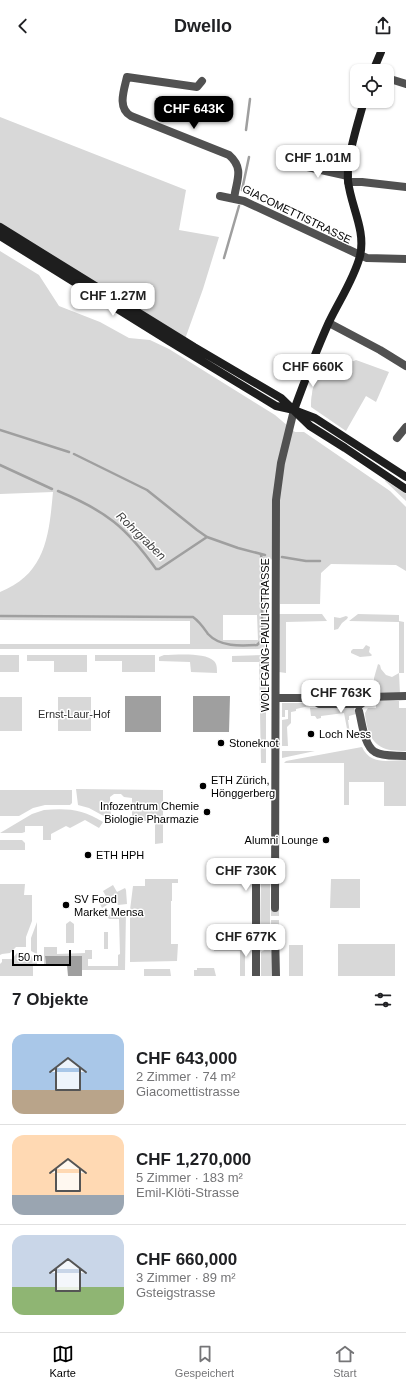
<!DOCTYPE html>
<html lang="de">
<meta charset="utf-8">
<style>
body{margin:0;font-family:Helvetica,sans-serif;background:#f2f2f2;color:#202124;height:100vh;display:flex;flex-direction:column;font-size:15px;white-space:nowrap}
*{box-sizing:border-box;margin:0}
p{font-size:13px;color:#757577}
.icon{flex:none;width:22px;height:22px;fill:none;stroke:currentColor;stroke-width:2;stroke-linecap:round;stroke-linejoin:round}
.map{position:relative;height:924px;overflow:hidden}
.drawer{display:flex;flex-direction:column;background:#fff;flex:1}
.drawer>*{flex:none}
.buttons{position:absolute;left:350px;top:12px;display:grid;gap:8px}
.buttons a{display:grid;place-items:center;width:44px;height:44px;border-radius:8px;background:#fff;box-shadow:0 1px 3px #0004;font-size:20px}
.scale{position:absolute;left:12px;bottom:10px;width:59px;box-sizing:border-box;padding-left:4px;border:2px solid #000;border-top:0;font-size:11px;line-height:14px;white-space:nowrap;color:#000;-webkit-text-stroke:3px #fff;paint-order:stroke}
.price{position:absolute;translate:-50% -34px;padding:0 9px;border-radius:8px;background:#fff;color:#222;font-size:13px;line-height:26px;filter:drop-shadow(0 1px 2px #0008)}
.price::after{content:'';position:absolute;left:50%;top:24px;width:12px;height:9px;margin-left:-6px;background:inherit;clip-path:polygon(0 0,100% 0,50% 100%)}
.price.active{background:#000;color:#fff}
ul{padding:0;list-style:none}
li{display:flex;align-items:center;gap:12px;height:100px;padding:0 12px}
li+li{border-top:1px solid #e0e0e0}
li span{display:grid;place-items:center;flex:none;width:112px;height:80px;border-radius:12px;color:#555}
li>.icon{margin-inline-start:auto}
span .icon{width:48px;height:48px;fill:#fffc;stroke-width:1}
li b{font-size:17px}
h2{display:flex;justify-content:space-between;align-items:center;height:48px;padding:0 12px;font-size:17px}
header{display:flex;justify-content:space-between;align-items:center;height:52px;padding:0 12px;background:#fff;font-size:18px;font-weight:800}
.dock{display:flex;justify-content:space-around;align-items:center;height:56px;border-top:1px solid #e0e0e0;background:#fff;font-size:11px;color:#757577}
.dock a{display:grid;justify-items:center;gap:2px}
.dock .active{color:#000}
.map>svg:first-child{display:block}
</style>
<header><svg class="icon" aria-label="back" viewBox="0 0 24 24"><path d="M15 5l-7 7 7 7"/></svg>Dwello<svg class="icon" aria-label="share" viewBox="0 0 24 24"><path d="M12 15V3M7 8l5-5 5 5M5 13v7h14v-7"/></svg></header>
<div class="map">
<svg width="406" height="924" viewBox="0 0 406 924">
<rect width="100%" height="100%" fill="#fff"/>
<path fill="#d8d8d8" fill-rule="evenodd" d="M0,65L186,138L179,178L219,185L203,237L185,287L0,172Z
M0,199L39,223L59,254L100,270L129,286L150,288L169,297L275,363L295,380H304L390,439L406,455V519L396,513L331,512L321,521L320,552H280V508L266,507V596L258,597H0V592H190V569L0,568V540C46,522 49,483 53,440L0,442ZM223,563H257L258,588H223Z
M356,308L389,320L376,350L366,344L346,379L311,355C311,350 311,346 312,342C313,329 324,314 337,310C344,309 350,311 356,308Z
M385,428L406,442V449L385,429Z
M279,562H322L327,569L286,570V621L279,620Z
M358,562L399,563V569L404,570V621H399L400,642H376L374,633V626L378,612L380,613L381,617L386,623L392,625L399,621V570L349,569Z
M346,564L348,565L347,567L342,571L338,577L334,578V565L340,566Z
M366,593L370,595L369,600L372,603L371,604L360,605L351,601V599L353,597H363Z
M0,603H19V620H0Z
M27,603H87V620H54V609H27Z
M95,603H155V620H122V609H95Z
M164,603C176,603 205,600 214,609C217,612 217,616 217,621L191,620L190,610L159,609V605Z
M266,603V711H261L259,610H232V604Z
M318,641H362L361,649L318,648Z
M0,645H22V679H0Z
M58,645H91V679H58Z
M376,649H399V656H406V699C385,699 373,696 367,674C366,669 365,665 365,661L368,656H376Z
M282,651H310L309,654L296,657V659L291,660V671L287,675L288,694H282V668L288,667V658H285V665H282Z
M310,656H354L356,662L349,664V668H348L350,682H348L344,661L321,664V666L317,667L315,664H311Z
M362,695C371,714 388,708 406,708V754H384V730H349V753H344V711H284L286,709Z
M282,699H315L282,706Z
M76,737L163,738V791L155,792V769H132V746L124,745L121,742H114L110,745L111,768L89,756L78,753Z
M0,738H72V751L70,753H45L33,756L19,764H0Z
M44,758C67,756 83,757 103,770L99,776L85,768L70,776L66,774L51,782V788H43V774H25V780L22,781H0L32,762Z
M0,788H22L25,791V798H0Z
M266,824L269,826L270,829V882H260L261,829L263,825Z
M145,827H178V831H172V849H171V892H178L177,909L130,910V858L133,834H145Z
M331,827H360V856H330Z
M0,832H25L24,843H32V869L26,885V895H16L10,901L2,902L0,903Z
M113,833L117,840L125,836L126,838L127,852L118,853L117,851L118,850L115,844L109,848L110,851L102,856L96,844L97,843L103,852L108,848L103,839Z
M117,859H126L125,918H82V904H45L46,913H44V895H57V902L85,901V898H92V907H88V914H118V903L120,902L119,867H109L107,864Z
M70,869L74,872V891H66V872Z
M37,870V902L31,899V886Z
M104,880H108V897H104Z
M338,892H395V924H338Z
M289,893H303V924H289Z
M268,896L272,900L273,924H261V900Z
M214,897H245V924H240V899H214Z
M29,900L33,907H37V913H33V924H0V912L2,910V907H12L17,901Z
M197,916H214L216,924H194V918H197Z
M144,917H170L171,924H144Z"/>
<path fill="#9f9f9f" d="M125,644H161V680H125Z
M193,644H230L229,680H193Z
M45,904H82V924H68L67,913H46Z"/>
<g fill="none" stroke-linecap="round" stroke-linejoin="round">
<path stroke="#9f9f9f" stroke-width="2.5" d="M246,78L250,47
M242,138L249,105
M224,206L239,154
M0,378L69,400
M74,402L147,438L197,478L207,485L238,496L265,503
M0,413L52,437
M58,439C106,459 126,475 156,517H159L207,485
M282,505L306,509H320
M0,564L193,565C200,570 203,575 208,582C220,595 240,594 257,593L262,588V509L261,503"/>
<path stroke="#d9d9d9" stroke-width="8" stroke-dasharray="8 4" stroke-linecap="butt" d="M275,856V880"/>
<path stroke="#515151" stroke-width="8" d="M387,26L406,32
M202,29L197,35L127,25C124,38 117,56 131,64L229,103C245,117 236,129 234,147
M294,112L348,124
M348,130H362L406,135
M220,144L244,149L360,203L367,206L406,207
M329,271L380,298L406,314
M397,386L406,375
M276,646H310L319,652H361L370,645L406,644
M359,659C362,670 364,694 375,700C383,705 397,703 406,704
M275,856L276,448L281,411L294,358
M275,880L276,924
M256,924V831C258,820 267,816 275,810"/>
<path stroke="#1e1e1e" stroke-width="8" d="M373,19L381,0
M0,175L194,295L281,346L310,374L345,396L406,437
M0,184L169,289L276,354L294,358L315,366L406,425
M294,358C305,328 316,299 329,270C339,249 354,227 360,204C366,178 351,155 348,129C346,107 358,71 364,49"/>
</g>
<g fill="#000" stroke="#fff" stroke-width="1.5">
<circle cx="311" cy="682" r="4"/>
<circle cx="221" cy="691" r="4"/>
<circle cx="203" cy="734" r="4"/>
<circle cx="207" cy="760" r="4"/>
<circle cx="326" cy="788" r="4"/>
<circle cx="88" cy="803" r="4"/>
<circle cx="66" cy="853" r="4"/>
</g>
<g text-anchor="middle" stroke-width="3" stroke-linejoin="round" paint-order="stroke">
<g font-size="11" fill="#000" stroke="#fff">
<text transform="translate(297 162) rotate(26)" y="4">GIACOMETTISTRASSE</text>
<text transform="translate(265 583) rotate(-90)" y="4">WOLFGANG-PAULI-STRASSE</text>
</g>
<g font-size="11" fill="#2f2f2f" stroke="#fff">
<text x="74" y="666">Ernst-Laur-Hof</text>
</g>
<g font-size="11" fill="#000" stroke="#fff" text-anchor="start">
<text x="319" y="686">Loch Ness</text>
<text x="229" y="695">Stoneknot</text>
<text x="211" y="732">ETH Zürich,<tspan x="211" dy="13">Hönggerberg</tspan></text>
<text x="199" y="758" text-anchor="end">Infozentrum Chemie<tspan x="199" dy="13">Biologie Pharmazie</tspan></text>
<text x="318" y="792" text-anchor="end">Alumni Lounge</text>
<text x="96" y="807">ETH HPH</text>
<text x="74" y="851">SV Food<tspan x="74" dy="13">Market Mensa</tspan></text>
</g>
<g font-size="12" font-style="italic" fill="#404040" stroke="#fff">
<text transform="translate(141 484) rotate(44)" y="4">Rohrgraben</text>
</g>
</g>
</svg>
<div class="buttons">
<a><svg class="icon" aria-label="locate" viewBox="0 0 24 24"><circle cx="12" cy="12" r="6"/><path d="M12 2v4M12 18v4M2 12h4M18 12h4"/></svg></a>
</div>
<div class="scale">50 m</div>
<b class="price active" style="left:194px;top:78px">CHF 643K</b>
<b class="price" style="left:318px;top:127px">CHF 1.01M</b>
<b class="price" style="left:113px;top:265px">CHF 1.27M</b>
<b class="price" style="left:313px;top:336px">CHF 660K</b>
<b class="price" style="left:341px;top:662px">CHF 763K</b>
<b class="price" style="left:246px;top:840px">CHF 730K</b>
<b class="price" style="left:246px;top:906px">CHF 677K</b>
</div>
<section class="drawer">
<h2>7 Objekte<svg class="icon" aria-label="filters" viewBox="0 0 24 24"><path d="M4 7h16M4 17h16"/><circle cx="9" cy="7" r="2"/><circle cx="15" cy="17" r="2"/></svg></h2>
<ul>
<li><span style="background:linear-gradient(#a9c7e8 70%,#b9a48a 0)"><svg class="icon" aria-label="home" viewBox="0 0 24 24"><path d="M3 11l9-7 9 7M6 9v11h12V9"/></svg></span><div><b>CHF 643,000</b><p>2 Zimmer · 74 m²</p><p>Giacomettistrasse</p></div></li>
<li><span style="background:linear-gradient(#ffd9b3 75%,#9aa5b1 0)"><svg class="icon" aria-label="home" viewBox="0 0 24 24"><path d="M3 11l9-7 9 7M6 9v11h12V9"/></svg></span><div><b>CHF 1,270,000</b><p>5 Zimmer · 183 m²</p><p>Emil-Klöti-Strasse</p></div></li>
<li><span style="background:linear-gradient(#c9d6e8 65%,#8fb573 0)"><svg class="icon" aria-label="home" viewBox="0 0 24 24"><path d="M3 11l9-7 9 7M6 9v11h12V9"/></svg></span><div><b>CHF 660,000</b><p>3 Zimmer · 89 m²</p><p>Gsteigstrasse</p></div></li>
</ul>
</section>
<nav class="dock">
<a class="active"><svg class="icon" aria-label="map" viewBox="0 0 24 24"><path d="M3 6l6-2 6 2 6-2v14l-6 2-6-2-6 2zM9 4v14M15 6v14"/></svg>Karte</a>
<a><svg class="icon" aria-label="saved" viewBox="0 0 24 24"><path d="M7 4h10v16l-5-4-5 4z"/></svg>Gespeichert</a>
<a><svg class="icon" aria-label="home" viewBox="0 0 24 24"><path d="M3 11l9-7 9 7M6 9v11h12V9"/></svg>Start</a>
</nav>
